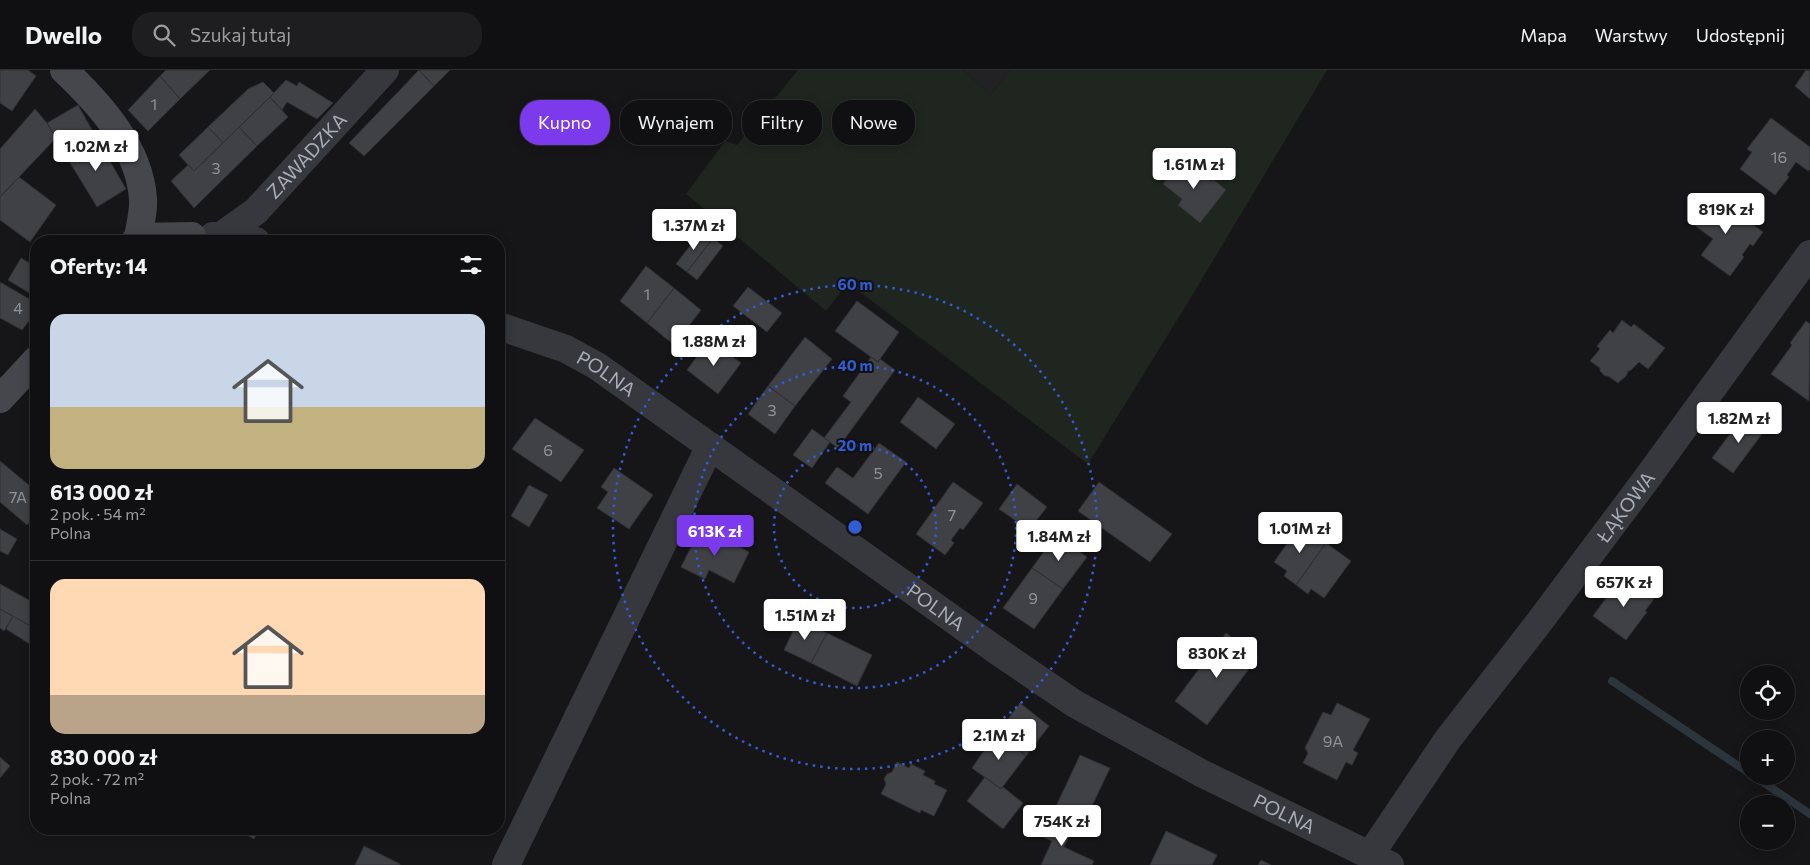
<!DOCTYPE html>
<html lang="pl">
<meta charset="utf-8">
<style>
body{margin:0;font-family:Commissioner,sans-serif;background:#1e1e20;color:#f1f3f6;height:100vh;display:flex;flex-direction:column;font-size:19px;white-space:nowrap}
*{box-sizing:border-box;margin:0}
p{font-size:16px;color:#9c9d9f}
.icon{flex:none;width:28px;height:28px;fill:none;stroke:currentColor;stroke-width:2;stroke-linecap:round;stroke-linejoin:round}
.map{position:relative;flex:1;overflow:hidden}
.details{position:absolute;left:30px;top:165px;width:475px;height:600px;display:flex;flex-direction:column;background:#101012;border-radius:20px;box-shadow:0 2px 12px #0003,0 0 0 1px #303032}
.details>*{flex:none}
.guide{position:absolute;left:520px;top:30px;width:475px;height:45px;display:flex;gap:10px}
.tools{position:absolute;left:1740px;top:595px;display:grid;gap:10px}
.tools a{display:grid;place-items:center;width:55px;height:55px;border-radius:50%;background:#101012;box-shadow:0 2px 12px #0003,0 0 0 1px #303032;font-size:25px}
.price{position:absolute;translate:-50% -42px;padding:0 11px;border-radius:5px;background:#fff;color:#222;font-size:16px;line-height:32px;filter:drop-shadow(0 1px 2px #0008)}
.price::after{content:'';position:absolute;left:50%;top:30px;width:15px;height:11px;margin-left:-8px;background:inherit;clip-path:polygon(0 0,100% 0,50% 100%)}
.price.active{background:#7c3aed;color:#fff}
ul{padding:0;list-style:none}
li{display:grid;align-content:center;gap:10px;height:265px;padding:0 20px}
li+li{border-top:1px solid #303032}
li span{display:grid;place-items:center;height:155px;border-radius:15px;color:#555}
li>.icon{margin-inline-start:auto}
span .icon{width:90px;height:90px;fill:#fffc;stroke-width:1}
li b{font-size:21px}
h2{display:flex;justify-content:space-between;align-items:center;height:60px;padding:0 20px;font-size:21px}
.chip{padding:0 18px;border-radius:20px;background:#101012;box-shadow:0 2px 12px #0003,0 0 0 1px #303032;font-size:18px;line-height:45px}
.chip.active{background:#7c3aed;color:#fff}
header{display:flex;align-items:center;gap:30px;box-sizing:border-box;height:70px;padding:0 25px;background:#101012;border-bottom:1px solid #303032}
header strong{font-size:24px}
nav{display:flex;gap:28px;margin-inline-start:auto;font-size:18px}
.search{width:350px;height:45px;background:#1e1e20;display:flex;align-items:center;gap:12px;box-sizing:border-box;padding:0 18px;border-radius:20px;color:#9c9d9f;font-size:19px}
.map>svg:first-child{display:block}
</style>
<header>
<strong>Dwello</strong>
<div class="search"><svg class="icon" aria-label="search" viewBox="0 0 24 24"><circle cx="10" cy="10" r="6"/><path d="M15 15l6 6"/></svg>Szukaj tutaj</div>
<nav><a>Mapa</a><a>Warstwy</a><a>Udostępnij</a></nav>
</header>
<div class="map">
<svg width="1810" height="795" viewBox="0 0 1810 795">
<rect width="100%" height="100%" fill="#161618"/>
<path fill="#222225" d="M963,0H1011L990,25Z"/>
<path fill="#1e261f" d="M798,0H963L990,25L1011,0H1327L1187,234L1088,394L848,213L826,241L686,124L725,71L737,75Z"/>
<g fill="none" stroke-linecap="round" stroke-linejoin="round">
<path stroke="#2c353c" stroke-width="8" d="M1612,611L1749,703
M1754,706L1810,744"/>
</g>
<path fill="#404145" stroke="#303034" d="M0,0H28L36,6L12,41L0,33Z
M166,0H210L180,29L160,6Z
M419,0L434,16L364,86L349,73Z
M419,0H450L434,16Z
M1806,0L1810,1V29L1795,16Z
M160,6L180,29L148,61L128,40Z
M286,10L297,16L299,12L333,33L317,49L287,32L282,40L270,27Z
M263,12L274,23L223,73L208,57L248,19Z
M270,27L288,47L257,76L239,57Z
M78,35L96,67L66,86L47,53Z
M35,39L47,53L56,68L0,127V79Z
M1771,48L1810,77V99L1808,101L1796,92L1787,105L1789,107L1775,125L1740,99L1752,82L1747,79Z
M208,57L223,73L194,101L179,85Z
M239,57L257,76L194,138L171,111L188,95L194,101Z
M96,67L126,119L97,137L66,86Z
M1185,87L1206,103L1204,106L1211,111L1213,109L1226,120L1200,153L1178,135L1182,129L1163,114Z
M19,107L56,135L30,172L0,150V127Z
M1714,125L1763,162L1753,176L1750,174L1742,185L1744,187L1730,206L1701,185L1713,169L1693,154Z
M674,140L689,150L676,168L661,158Z
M702,160L713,168L687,202L676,194Z
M713,168L723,176L697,210L687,202Z
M21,188L36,197V227L8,210Z
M646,196L674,218L647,253L620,231Z
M0,212L36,233V242L22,260L0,248Z
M748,217L782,243L767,262L733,236Z
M674,218L701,240L674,275L647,253Z
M857,231L899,262L878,292L835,261Z
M1622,250L1631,257L1634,254L1665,278L1648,299L1639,292L1630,301L1629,300L1626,306L1618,313L1608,306H1605L1600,301V298L1590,291L1600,279L1597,276L1610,260L1613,263Z
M1806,251L1810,254L1809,331L1771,304L1792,275L1790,273Z
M805,267L832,289L795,336L768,316Z
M709,270L741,293L718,324L687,300Z
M871,287L878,292L880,289L895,300L838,378L824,368L851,332L843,326Z
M768,316L795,336L775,364L748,344Z
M918,327L955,354L936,379L900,352Z
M1745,344L1765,360L1733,403L1712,388Z
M535,348L584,380L561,412L512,379Z
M812,359L830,372L812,398L793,385Z
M879,373L906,392L868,444L825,413L837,397L853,408Z
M0,391L36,421V445L27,455L0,432Z
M614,398L653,425L629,459L597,438L608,422L601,417Z
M953,412L983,433L963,460L960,458L951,470L954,473L945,485L916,464Z
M1099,412L1172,464L1150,492L1078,441Z
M1017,414L1047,437L1029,460L999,439Z
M529,415L548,425L529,457L511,446Z
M36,445V453L30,452Z
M1301,454L1326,473L1296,515L1284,506L1287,501L1274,492Z
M0,459L17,469L8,485L0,481Z
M700,459L720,470L721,467L749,482L734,513L709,500L705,509L681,497Z
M1056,465L1087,487L1063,519L1032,498Z
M1326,473L1351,491L1324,528L1311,519L1308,524L1296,515Z
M1032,498L1063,519L1034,559L1003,538Z
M1624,507L1654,529L1645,541L1647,542L1626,570L1593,546L1614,517L1616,519Z
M0,514L36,534V559L0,539Z
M0,539L13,546L4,561L0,558Z
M13,546L36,559V578L6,559Z
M799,549L827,563L811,593L784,580Z
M827,563L872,585L857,616L811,593Z
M1226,563L1258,587L1207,655L1175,631Z
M1020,633L1049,656L1026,686L997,664Z
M1337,633L1370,649L1353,680L1358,683L1352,695L1346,692L1337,710L1303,693L1308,683L1305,678L1323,642L1331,645Z
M996,663L1026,686L1001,719L972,698Z
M1080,685L1110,698L1080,761L1051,747Z
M0,687L10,696L0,708Z
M897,692L909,698L911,694L925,701L923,705L935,711L934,714L947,720L934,746L921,740L920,743L881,724L886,714L884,709L887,704L892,702Z
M985,707L1001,719L1003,717L1023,733L1003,759L967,731Z
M1051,747L1073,758L1064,777L1094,791L1092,795H1041L1052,771L1043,767Z
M237,759H260L254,769Z
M1166,761L1217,785L1212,795H1150Z
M364,776L400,794V795H355Z
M1261,790L1271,795H1258Z"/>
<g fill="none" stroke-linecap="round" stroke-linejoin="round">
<g stroke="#37383d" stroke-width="28">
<path d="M213,166L249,169L256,171"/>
<path id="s1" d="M221,166L256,141L385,0"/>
<path id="s2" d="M499,256L566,279L597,296L996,580L1075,634L1203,704L1390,795"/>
<path id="s3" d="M1370,785L1448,669L1537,555L1645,411L1810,184"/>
<path d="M506,795L710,376"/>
</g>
<path stroke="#45474d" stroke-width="28" d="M64,0C99,33 140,78 143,129C144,141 140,155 138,167L135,171
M138,167L192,166
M0,329L36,290"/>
</g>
<g fill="none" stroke="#325cd3" stroke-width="2.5" stroke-dasharray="2.5 5">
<circle cx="855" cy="457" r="81"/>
<circle cx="855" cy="457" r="161"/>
<circle cx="855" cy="457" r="242"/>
</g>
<g text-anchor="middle" stroke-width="4" stroke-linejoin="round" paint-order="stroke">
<g font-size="16" fill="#8e929b">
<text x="154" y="40">1</text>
<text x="1779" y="93">16</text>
<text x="216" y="104">3</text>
<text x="647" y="230">1</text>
<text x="18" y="244">4</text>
<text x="772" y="346">3</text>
<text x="548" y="386">6</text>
<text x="878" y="409">5</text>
<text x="18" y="433">7A</text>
<text x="952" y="451">7</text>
<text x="1033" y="534">9</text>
<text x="1333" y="677">9A</text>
</g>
<g font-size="19" fill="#a8adb8" stroke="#111113">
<text dy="7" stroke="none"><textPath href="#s1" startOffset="118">ZAWADZKA</textPath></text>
<text dy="7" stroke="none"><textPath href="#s2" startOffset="118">POLNA</textPath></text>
<text dy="7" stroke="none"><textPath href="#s3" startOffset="432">ŁĄKOWA</textPath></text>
<text dy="7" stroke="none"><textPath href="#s2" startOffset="522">POLNA</textPath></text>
<text dy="7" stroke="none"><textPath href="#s2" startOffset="928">POLNA</textPath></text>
</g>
</g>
<circle cx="855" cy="457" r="8" fill="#325cd3" stroke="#111113" stroke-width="2.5"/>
<g font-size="15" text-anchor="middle" font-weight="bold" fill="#325cd3" stroke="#111113" stroke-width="4" stroke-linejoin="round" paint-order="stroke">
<text x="855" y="220">60 m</text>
<text x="855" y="301">40 m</text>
<text x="855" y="381">20 m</text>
</g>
</svg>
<div class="tools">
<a><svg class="icon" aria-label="locate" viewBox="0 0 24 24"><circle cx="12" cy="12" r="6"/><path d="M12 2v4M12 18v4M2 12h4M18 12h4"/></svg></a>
<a>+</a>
<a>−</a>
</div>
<b class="price" style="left:96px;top:102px">1.02M zł</b>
<b class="price" style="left:1194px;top:120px">1.61M zł</b>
<b class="price" style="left:1726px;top:165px">819K zł</b>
<b class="price" style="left:694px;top:181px">1.37M zł</b>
<b class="price" style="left:714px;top:297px">1.88M zł</b>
<b class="price" style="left:1739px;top:374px">1.82M zł</b>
<b class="price" style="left:1300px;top:484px">1.01M zł</b>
<b class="price active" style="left:715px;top:487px">613K zł</b>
<b class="price" style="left:1059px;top:492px">1.84M zł</b>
<b class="price" style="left:1624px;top:538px">657K zł</b>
<b class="price" style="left:805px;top:571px">1.51M zł</b>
<b class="price" style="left:1217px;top:609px">830K zł</b>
<b class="price" style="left:999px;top:691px">2.1M zł</b>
<b class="price" style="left:1062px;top:777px">754K zł</b>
<div class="guide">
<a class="chip active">Kupno</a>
<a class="chip">Wynajem</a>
<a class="chip">Filtry</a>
<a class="chip">Nowe</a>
</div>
<section class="details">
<h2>Oferty: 14<svg class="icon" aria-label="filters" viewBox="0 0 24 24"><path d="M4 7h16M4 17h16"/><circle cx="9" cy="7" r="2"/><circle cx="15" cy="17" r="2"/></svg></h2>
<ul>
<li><span style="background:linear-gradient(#c9d6e8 60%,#c2b280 0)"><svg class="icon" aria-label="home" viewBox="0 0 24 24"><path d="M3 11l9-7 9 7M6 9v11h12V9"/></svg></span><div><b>613 000 zł</b><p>2 pok. · 54 m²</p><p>Polna</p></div></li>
<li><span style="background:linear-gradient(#ffd9b3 75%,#b9a48a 0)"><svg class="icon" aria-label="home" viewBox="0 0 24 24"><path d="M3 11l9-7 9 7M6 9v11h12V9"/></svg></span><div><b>830 000 zł</b><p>2 pok. · 72 m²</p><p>Polna</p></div></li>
</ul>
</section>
</div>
